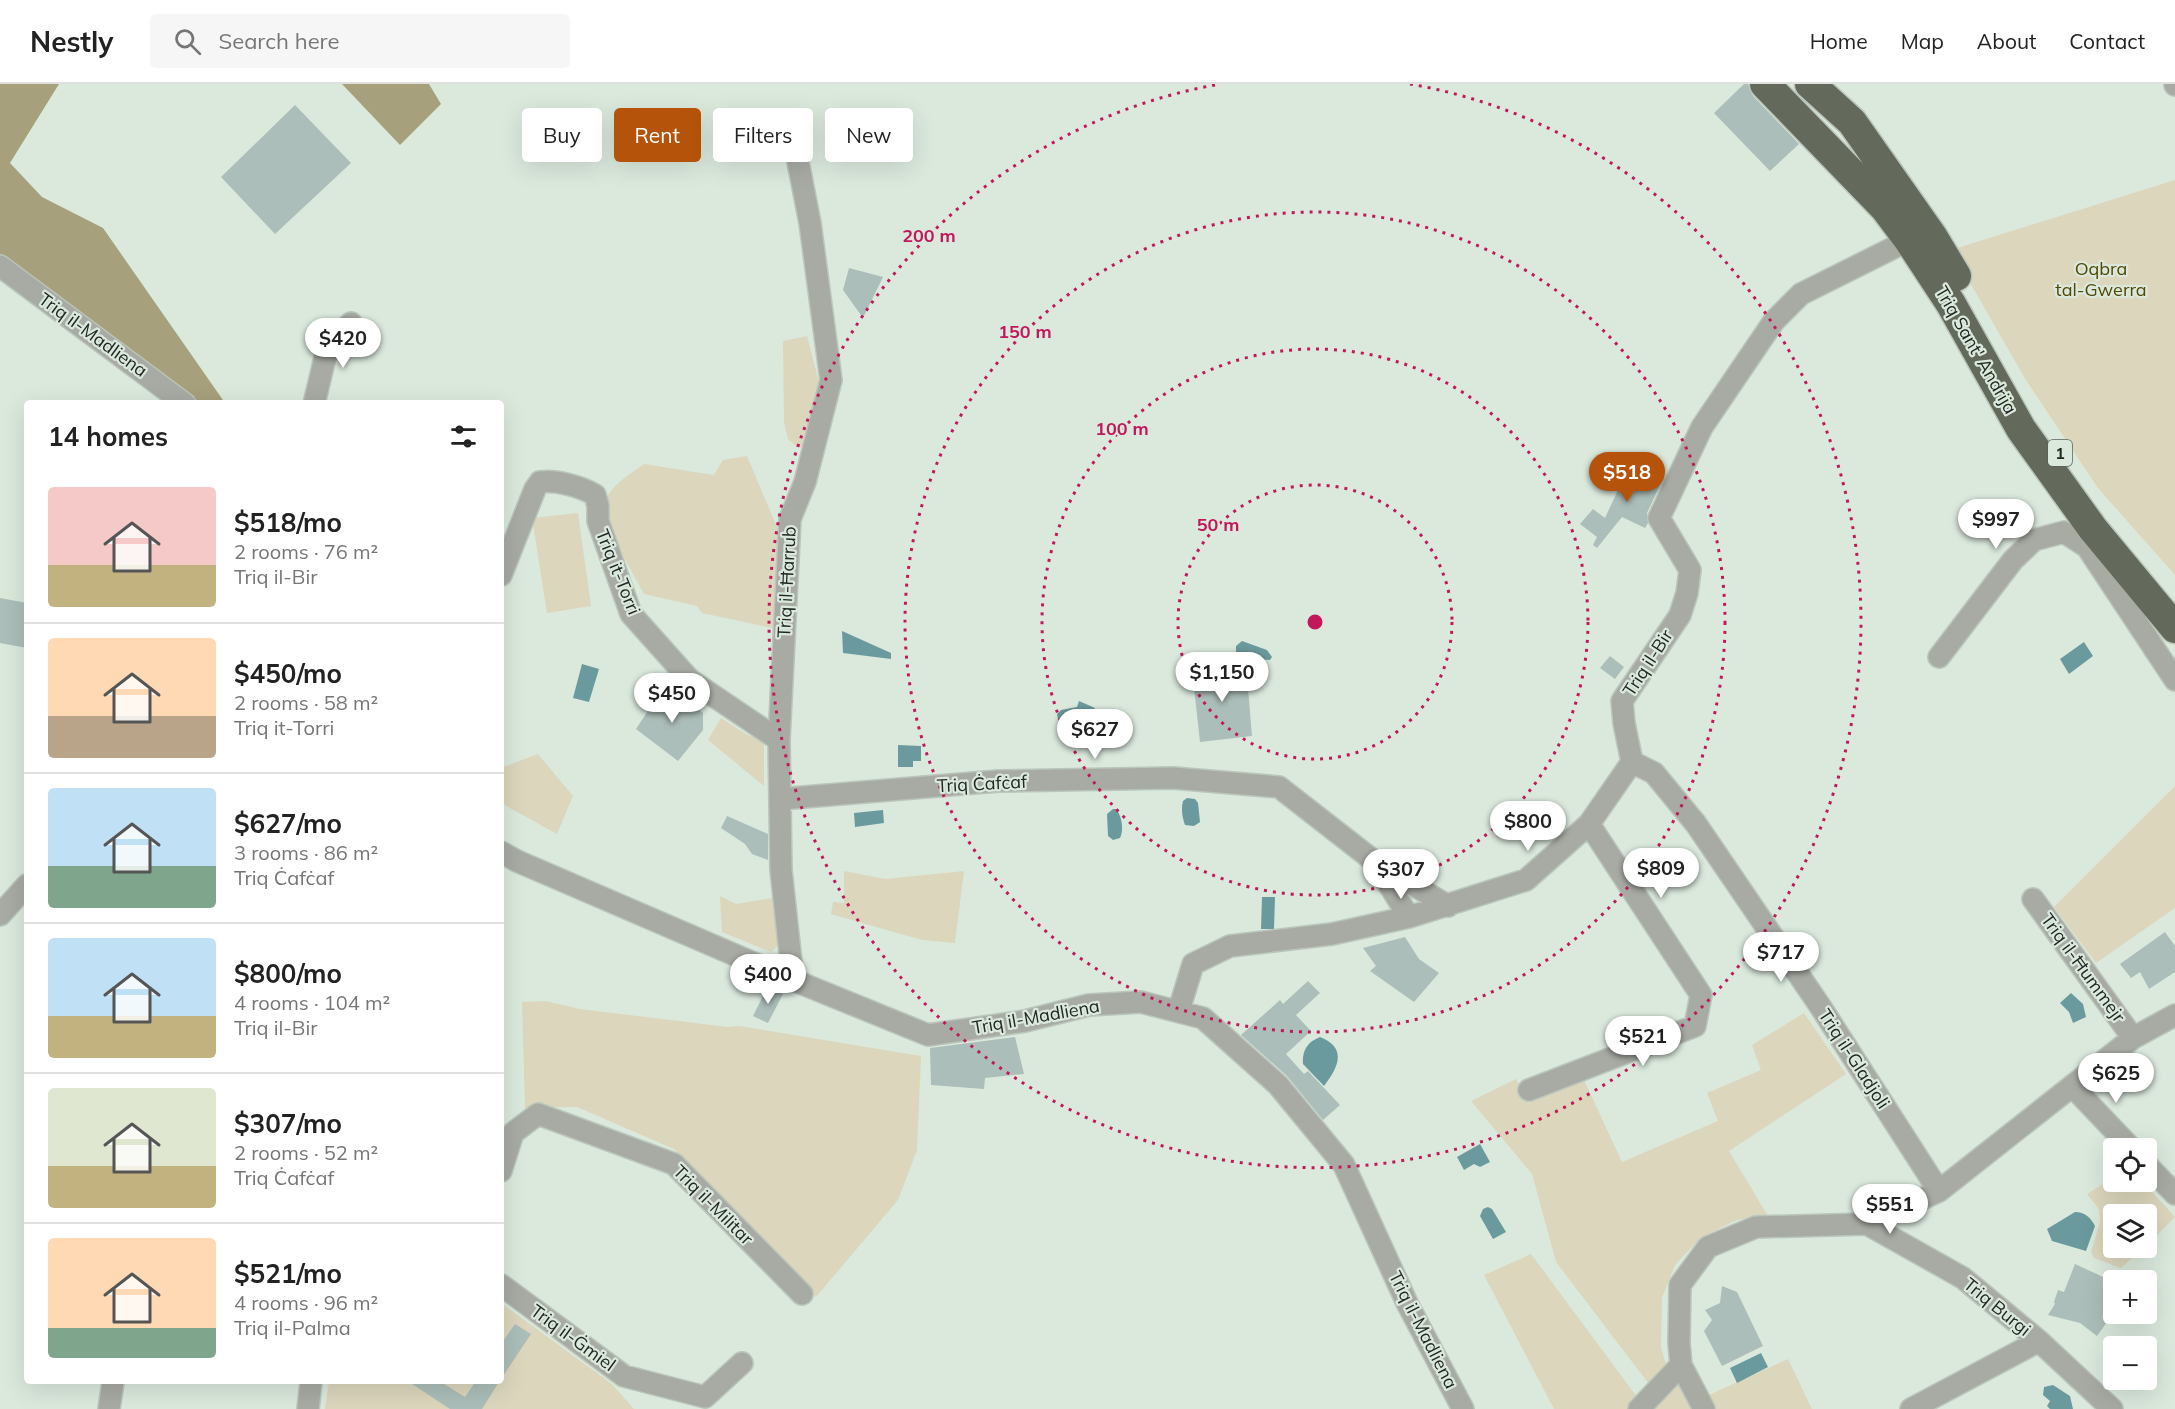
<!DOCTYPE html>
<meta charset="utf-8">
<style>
body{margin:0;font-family:Mulish,sans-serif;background:#f6f6f6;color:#222;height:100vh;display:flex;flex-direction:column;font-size:22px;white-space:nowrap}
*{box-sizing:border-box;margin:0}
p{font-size:20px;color:#767676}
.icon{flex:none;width:33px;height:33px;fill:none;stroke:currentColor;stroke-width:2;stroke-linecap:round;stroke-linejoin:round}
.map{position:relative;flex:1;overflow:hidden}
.panel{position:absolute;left:24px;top:316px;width:480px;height:984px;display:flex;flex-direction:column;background:#fff;border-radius:6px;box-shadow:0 6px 24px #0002}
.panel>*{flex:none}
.hud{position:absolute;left:522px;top:24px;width:570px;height:54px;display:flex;gap:12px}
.controls{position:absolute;left:2103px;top:1054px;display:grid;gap:12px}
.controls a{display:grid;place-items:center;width:54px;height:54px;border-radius:6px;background:#fff;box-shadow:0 6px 24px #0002;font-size:30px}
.price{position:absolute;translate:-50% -51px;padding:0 14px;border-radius:21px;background:#fff;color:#222;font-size:20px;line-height:39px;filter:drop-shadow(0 2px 3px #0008)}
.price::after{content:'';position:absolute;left:50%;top:36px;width:18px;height:14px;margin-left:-9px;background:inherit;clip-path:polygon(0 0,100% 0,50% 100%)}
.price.current{background:#b45309;color:#fff}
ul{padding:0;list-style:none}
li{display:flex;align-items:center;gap:18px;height:150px;padding:0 24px}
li+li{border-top:2px solid #e0e0e0}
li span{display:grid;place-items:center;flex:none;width:168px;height:120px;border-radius:6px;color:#555}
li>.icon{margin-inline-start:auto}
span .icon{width:72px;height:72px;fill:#fffc;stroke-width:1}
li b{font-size:26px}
h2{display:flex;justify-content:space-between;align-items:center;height:72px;padding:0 24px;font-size:26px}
.tag{padding:0 21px;border-radius:6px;background:#fff;box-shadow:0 6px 24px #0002;font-size:21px;line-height:54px}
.tag.current{background:#b45309;color:#fff}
header{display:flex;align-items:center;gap:36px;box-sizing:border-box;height:84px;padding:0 30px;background:#fff;border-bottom:2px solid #e0e0e0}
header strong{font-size:28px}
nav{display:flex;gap:33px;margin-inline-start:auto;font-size:21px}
.search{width:420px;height:54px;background:#f6f6f6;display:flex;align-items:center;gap:15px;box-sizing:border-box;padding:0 21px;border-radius:6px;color:#767676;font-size:22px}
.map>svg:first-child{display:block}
</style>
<header>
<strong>Nestly</strong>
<div class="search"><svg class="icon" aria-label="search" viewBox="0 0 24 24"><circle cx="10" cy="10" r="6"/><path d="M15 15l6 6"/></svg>Search here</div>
<nav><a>Home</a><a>Map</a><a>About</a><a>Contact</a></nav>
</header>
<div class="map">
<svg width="2175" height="1325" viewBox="0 0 2175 1325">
<rect width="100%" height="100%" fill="#dbe9dd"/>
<path fill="#dbd6bc" d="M2175,96V491L2098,404L2026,296L1951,166Z
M807,252L821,306L805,361L798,364L788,355L784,338L783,257Z
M747,372L782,455L781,519L772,544L702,529L697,522L644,510C634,491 596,429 608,411C617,397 632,389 644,380L714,391L723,376Z
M578,429L591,522L547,529L532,434Z
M721,634L746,650L764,658V702L708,656Z
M538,670L573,712L557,750L501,719V684Z
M2175,702V824L2096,879L2054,823Z
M844,787L885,795L964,787L955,859L922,856L831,830L833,818L844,819Z
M720,812L736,820L772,814L780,860L771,868L722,848Z
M545,917L580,925L728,943L739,942L921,972L917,1066L898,1116L816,1213L674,1065L577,1023L525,1024L522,918Z
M1804,929L1846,990L1729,1067L1768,1132L1737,1136L1702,1153L1675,1181L1662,1214L1661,1264L1666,1280L1649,1300L1556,1178L1532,1090L1471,1017L1516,995L1529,1019L1584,996L1622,1078L1718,1037L1707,1009L1761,986L1752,961Z
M2113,1094L2114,1098H2143L2175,1133L2147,1161L2146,1131H2114V1164H2143L2121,1184L2094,1174L2091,1168L2100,1138L2099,1125L2087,1110Z
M1531,1170L1640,1317L1631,1325H1554L1484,1191Z
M501,1219L612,1300L634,1325H325L329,1298H501Z
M1788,1275L1812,1325H1716L1709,1311Z
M1679,1295L1694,1325H1654Z"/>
<path fill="#a7a07c" d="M0,0H59L10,79L42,113L103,144L225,319H195L0,176Z
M342,0H429L441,20L400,61Z"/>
<path fill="#6a9a9d" d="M842,547L891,569V575L843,569Z
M1242,557L1267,566L1272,573L1270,576C1257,576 1254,569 1241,572L1236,568V562Z
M2084,558L2093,572L2069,590L2060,575Z
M582,580L599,585L589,618L573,614Z
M1079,617L1095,624L1089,631L1087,643L1070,641L1060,644L1057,630L1061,626L1077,623Z
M898,661L921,662V677H913V683H898Z
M1187,714L1195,715L1198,719L1200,738L1194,742L1185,741C1182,733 1181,724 1183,717Z
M1113,725H1116C1122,732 1124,746 1120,754L1113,756L1108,752L1107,730Z
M883,726L884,739L855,743L854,729Z
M1262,813H1275L1274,845H1261Z
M2071,909L2083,920L2086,933L2073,939L2069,928L2060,919Z
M1320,953C1348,964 1338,984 1324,1002L1303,980C1302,967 1307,958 1320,953Z
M1480,1060L1490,1078L1480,1083L1474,1080L1464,1086L1457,1073Z
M1488,1123L1492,1125L1506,1148L1493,1155L1480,1132L1483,1125Z
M2075,1128C2085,1128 2091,1134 2095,1142L2086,1167L2052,1157L2047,1145Z
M1761,1269L1768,1283L1737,1299L1730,1284Z
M2053,1301L2070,1312L2073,1325H2050L2047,1322L2050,1317L2043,1311L2044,1303Z"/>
<path fill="#acbeb9" d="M1744,0H1748L1753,12L1799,60L1770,87L1714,29Z
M295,21L351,79L275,150L221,93Z
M849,184L883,193L863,234L843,206Z
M1631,378L1664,393L1647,429L1648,439L1645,444L1622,433L1597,464L1593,461L1597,453L1580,440L1593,425L1605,434Z
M0,514L27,519V564L0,559Z
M1610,572L1624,583L1615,595L1600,584Z
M1246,580L1252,652L1200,658L1192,585Z
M659,610H678L703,629V646L678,677L636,645Z
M727,732L768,750V776L752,770L745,760L721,744Z
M2165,848L2175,862V888L2149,905L2140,888L2131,894L2120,880Z
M1405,853L1419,875L1439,889L1414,918L1370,887L1376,882L1363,864Z
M1308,897L1320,909L1296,931L1311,947L1286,970L1304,990L1308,987L1340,1021L1323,1036L1287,992L1241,951L1280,916L1283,920Z
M768,902L783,910L768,939L753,932Z
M1015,953L1024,990L985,994L984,1005L931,1001L930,964Z
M2075,1180L2114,1198V1225L2108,1232L2110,1234L2097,1252L2080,1239L2048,1231L2055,1220L2054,1218L2058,1206L2064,1208Z
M1722,1202L1737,1208L1763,1262L1722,1282L1704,1247L1712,1236L1705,1226L1720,1219Z
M515,1240L531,1250L501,1295V1260Z
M409,1298H441L465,1313L475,1298H499L482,1325H450Z"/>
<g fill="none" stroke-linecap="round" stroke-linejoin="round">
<defs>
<path id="minor" d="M2175,0V1
M790,37L810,139L831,296L805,398L790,435L779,656L781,786L793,896
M0,182L185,320
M314,320L328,261L351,239
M501,491L535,405L540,398C556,396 580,402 595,411L598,422V437L631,530L690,596L779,656
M1939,573L2013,476L2034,456L2064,448L2087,463L2175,596
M1632,678L1654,689L1696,740L1820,922L1939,1107
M780,715L998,697L1173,694L1279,703L1374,777L1448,822
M501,768L517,777L793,896L928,951L1025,937L1089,921L1141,918L1203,934L1278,1001L1344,1081L1407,1219L1463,1325
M1376,780L1409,833
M2033,815L2133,954
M0,831L27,801
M1179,926L1193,880L1230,862L1332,850L1409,833L1526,796L1589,740L1632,678L1624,639L1622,617L1680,531L1687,509L1690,486L1659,434L1702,343L1774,237L1801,210L1909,156
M2072,1002L2132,1065
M1529,1006L1695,942L1701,911L1589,740
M2146,1080L2175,1110
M501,1087L513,1049L538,1030L674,1080L802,1210
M1867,1140L1963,1194L2039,1257L2112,1325
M501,1201L624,1292L705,1313L742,1279
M1681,1281L1704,1325
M109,1325L113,1298
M308,1325L311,1298
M1639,1325L1681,1281L1679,1259L1680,1201L1708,1163L1756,1143L1867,1140L1939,1107L2133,954L2175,931
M1911,1325L2039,1257"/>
<path id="highway" d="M1765,0L1885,124L1909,156L1951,220L2021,345L2093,445L2175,544
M1810,0L1852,38L1932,152L1956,192"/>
</defs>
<use href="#minor" stroke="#bac6bb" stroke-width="24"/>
<use href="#highway" stroke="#bac6bb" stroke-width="33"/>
<use href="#minor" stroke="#a8aba4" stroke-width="21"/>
<use href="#highway" stroke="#63695b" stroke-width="30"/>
</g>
<g fill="none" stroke="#c2185b" stroke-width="3" stroke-dasharray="3 6">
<circle cx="1315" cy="538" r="137"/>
<circle cx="1315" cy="538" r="273"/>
<circle cx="1315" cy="538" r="410"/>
<path d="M1410 0A546 546 0 1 1 1220 0"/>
</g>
<g text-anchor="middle" stroke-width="4.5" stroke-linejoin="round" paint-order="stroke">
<rect fill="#dbe9dd" stroke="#59615a" stroke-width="1.5" x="2048" y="356" width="24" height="26" rx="4.5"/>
<g font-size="16" font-weight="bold" fill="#212722">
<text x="2060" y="375">1</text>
</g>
<g font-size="18" fill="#524703" stroke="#dbe9dd">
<text x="2101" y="191">Oqbra<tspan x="2101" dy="21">tal-Gwerra</tspan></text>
</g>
<g font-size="18" fill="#212722" stroke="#dbe9dd">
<text transform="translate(93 251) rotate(36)" y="6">Triq il-Madliena</text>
<text transform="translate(1976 266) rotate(60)" y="6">Triq Sant' Andrija</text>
<text transform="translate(618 488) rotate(68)" y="6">Triq it-Torri</text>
<text transform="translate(787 498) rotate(-87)" y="6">Triq il-Ħarrub</text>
<text transform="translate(1648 579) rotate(-57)" y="6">Triq il-Bir</text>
<text transform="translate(982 700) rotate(-3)" y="6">Triq Ċafċaf</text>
<text transform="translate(2083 884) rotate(54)" y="6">Triq il-Ħummejr</text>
<text transform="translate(1036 933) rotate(-10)" y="6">Triq il-Madliena</text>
<text transform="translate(1854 975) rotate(57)" y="6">Triq il-Gladjoli</text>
<text transform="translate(713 1121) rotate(45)" y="6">Triq il-Militar</text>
<text transform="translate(1997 1223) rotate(39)" y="6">Triq Burgi</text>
<text transform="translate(1423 1246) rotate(63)" y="6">Triq il-Madliena</text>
<text transform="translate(573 1254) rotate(36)" y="6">Triq il-Ġmiel</text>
</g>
</g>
<circle cx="1315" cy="538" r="9" fill="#c2185b" stroke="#dbe9dd" stroke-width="3"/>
<g font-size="18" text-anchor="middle" font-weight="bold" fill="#c2185b" stroke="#dbe9dd" stroke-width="4.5" stroke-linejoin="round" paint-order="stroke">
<text x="929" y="158">200 m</text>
<text x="1025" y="254">150 m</text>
<text x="1122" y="351">100 m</text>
<text x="1218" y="447">50 m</text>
</g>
</svg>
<div class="controls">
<a><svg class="icon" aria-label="locate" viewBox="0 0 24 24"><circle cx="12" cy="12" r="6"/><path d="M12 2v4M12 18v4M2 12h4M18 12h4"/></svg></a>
<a><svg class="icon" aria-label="layers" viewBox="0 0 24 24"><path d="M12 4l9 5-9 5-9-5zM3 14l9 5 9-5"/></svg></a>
<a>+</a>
<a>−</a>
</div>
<b class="price" style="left:343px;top:285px">$420</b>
<b class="price current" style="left:1627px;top:419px">$518</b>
<b class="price" style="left:1996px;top:466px">$997</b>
<b class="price" style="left:1222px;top:619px">$1,150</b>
<b class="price" style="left:672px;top:640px">$450</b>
<b class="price" style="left:1095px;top:676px">$627</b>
<b class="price" style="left:1528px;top:768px">$800</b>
<b class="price" style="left:1661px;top:815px">$809</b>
<b class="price" style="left:1401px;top:816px">$307</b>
<b class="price" style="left:1781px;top:899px">$717</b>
<b class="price" style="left:768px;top:921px">$400</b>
<b class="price" style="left:1643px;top:983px">$521</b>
<b class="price" style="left:2116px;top:1020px">$625</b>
<b class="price" style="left:1890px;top:1151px">$551</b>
<div class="hud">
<a class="tag">Buy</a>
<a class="tag current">Rent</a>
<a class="tag">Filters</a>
<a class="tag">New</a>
</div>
<section class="panel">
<h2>14 homes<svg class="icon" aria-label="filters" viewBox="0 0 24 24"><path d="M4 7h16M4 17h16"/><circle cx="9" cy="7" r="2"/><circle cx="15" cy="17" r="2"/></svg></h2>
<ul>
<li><span style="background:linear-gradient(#f6c9c9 65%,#c2b280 0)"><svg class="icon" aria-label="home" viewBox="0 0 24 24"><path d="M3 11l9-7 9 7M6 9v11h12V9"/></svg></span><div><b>$518/mo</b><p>2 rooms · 76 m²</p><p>Triq il-Bir</p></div></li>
<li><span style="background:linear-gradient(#ffd9b3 65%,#b9a48a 0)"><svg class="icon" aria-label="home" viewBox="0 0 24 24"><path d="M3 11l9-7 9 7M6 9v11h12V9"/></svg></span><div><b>$450/mo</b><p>2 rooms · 58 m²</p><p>Triq it-Torri</p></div></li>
<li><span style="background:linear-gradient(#bfe0f5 65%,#7fa58c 0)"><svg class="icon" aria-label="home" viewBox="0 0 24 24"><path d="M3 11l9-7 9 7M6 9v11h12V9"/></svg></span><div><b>$627/mo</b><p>3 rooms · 86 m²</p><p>Triq Ċafċaf</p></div></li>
<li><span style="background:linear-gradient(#bfe0f5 65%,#c2b280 0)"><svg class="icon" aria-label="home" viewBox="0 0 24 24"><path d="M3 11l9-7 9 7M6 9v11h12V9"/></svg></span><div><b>$800/mo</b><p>4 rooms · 104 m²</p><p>Triq il-Bir</p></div></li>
<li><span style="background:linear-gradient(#dfe7d0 65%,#c2b280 0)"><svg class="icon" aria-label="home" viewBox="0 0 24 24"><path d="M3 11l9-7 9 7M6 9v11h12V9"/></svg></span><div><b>$307/mo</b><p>2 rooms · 52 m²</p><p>Triq Ċafċaf</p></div></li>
<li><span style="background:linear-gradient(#ffd9b3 75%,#7fa58c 0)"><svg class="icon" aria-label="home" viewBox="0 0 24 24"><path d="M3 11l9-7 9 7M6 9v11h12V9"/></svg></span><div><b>$521/mo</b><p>4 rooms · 96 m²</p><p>Triq il-Palma</p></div></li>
</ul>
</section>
</div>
